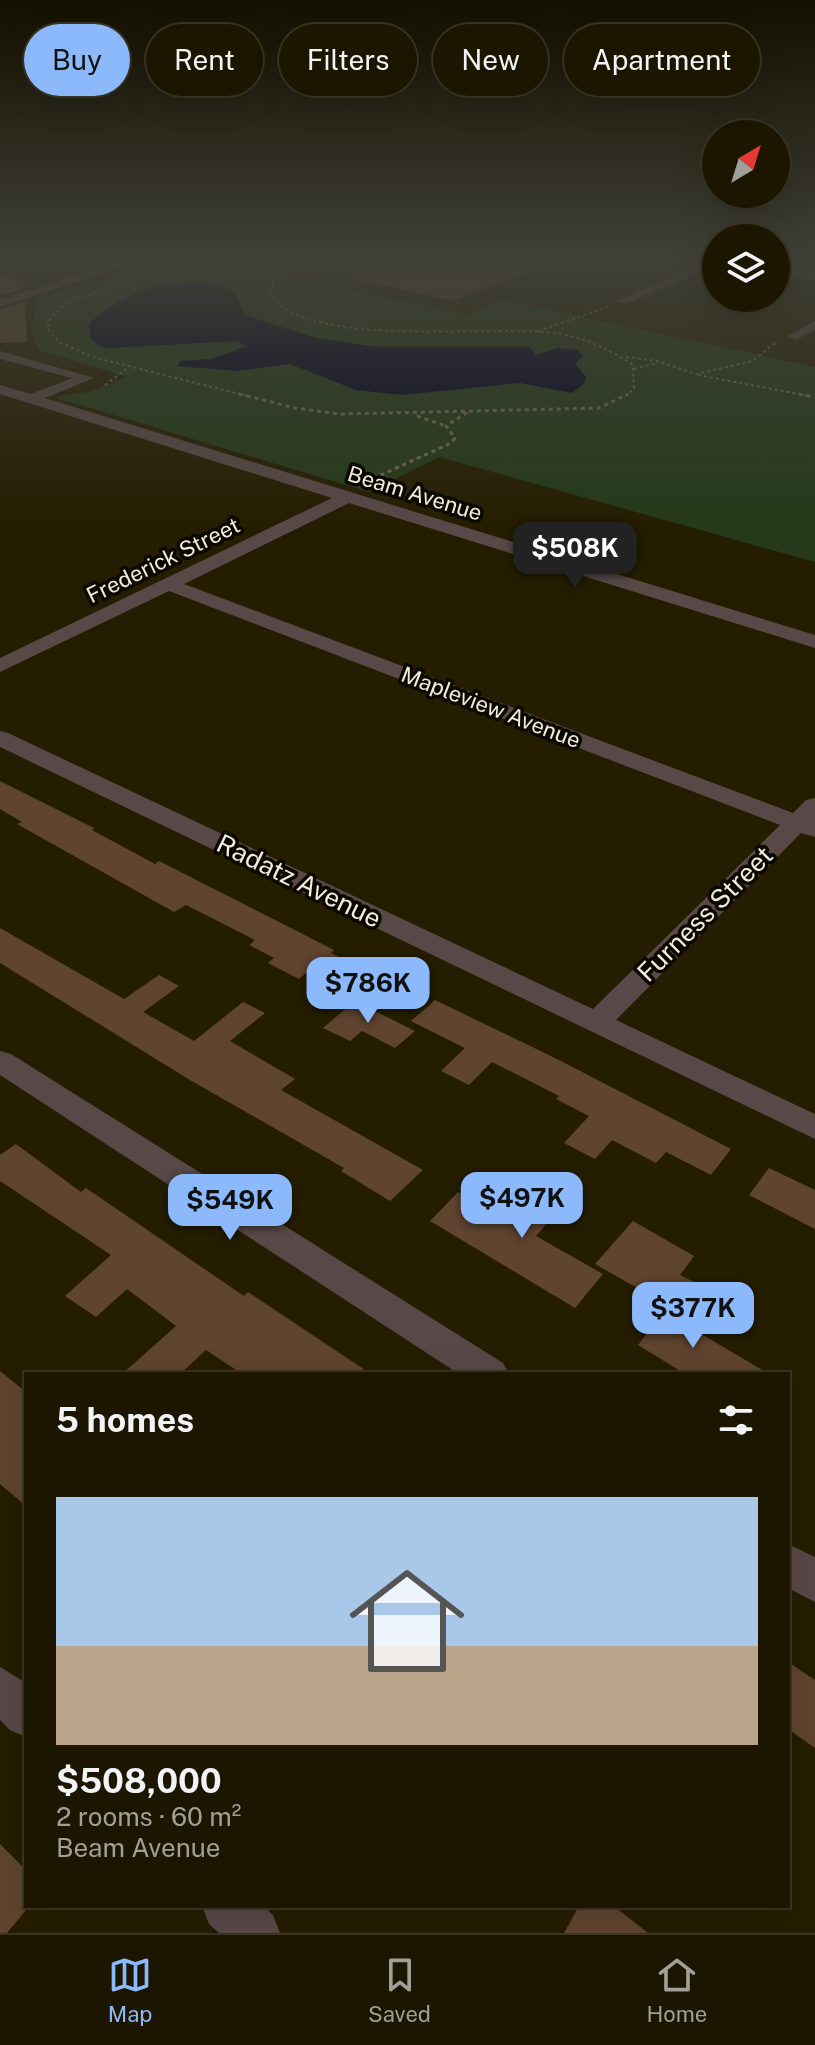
<!DOCTYPE html>
<meta charset="utf-8">
<style>
body{margin:0;font-family:"Public Sans",sans-serif;background:#29230f;color:#f1f3f6;height:100vh;display:flex;flex-direction:column;font-size:30px;white-space:nowrap}
*{box-sizing:border-box;margin:0}
p{font-size:26px;color:#a09f99}
.icon{flex:none;width:44px;height:44px;fill:none;stroke:currentColor;stroke-width:2;stroke-linecap:round;stroke-linejoin:round}
.map{position:relative;flex:1;overflow:hidden}
.sheet{position:absolute;left:24px;top:1372px;width:766px;height:536px;display:flex;flex-direction:column;background:#1c1600;border-radius:0px;box-shadow:0 8px 32px #0002,0 0 0 2px #3a3522}
.sheet>*{flex:none}
.top-card{position:absolute;left:24px;top:24px;width:768px;height:72px;display:flex;gap:16px}
.needle{width:52px;rotate:38deg}
.buttons{position:absolute;left:702px;top:120px;display:grid;gap:16px}
.buttons a{display:grid;place-items:center;width:88px;height:88px;border-radius:50%;background:#1c1600;box-shadow:0 8px 32px #0002,0 0 0 2px #3a3522;font-size:40px}
.price{position:absolute;translate:-50% -68px;padding:0 18px;border-radius:16px;background:#8cb9fc;color:#111;font-size:26px;line-height:52px;filter:drop-shadow(0 2px 4px #0008)}
.price::after{content:'';position:absolute;left:50%;top:48px;width:24px;height:18px;margin-left:-12px;background:inherit;clip-path:polygon(0 0,100% 0,50% 100%)}
.price.current{background:#222;color:#fff}
ul{padding:0;list-style:none}
li{display:grid;align-content:center;gap:16px;height:424px;padding:0 32px}
li+li{border-top:2px solid #3a3522}
li span{display:grid;place-items:center;height:248px;border-radius:0px;color:#555}
li>.icon{margin-inline-start:auto}
span .icon{width:144px;height:144px;fill:#fffc;stroke-width:1}
li b{font-size:34px}
h2{display:flex;justify-content:space-between;align-items:center;height:96px;padding:0 32px;font-size:34px}
.tag{padding:0 28px;border-radius:36px;background:#1c1600;box-shadow:0 8px 32px #0002,0 0 0 2px #3a3522;font-size:28px;line-height:72px}
.tag.current{background:#8cb9fc;color:#111}
.tab-bar{display:flex;justify-content:space-around;align-items:center;height:112px;border-top:2px solid #3a3522;background:#1c1600;font-size:22px;color:#a09f99}
.tab-bar a{display:grid;justify-items:center;gap:4px}
.tab-bar .current{color:#8cb9fc}
.map>svg:first-child{display:block}
</style>
<div class="map">
<svg width="815" height="1933" viewBox="0 0 815 1933">
<rect width="100%" height="100%" fill="#251d00"/>
<path fill="#302600" d="M197,257H384L311,282Z"/>
<path fill="#253a1a" d="M173,257H197L464,315L503,300L815,367V562L439,457L369,492L54,397L88,392L128,377L38,350L32,331L35,299Z"/>
<path fill="#000224" d="M163,285C183,285 224,278 237,297C240,302 241,310 244,315L316,338L378,347H530L536,355L557,348L577,350L583,356L575,364L586,377L584,384L572,393L520,383L402,395L356,390L290,364L236,371L177,366L181,361L211,359L247,346L237,341L111,348L101,347L91,339L89,324C110,304 135,291 163,285Z"/>
<path fill="#5f442f" d="M410,257H466L532,270L454,301L349,278Z
M0,274L24,281L25,288L0,296Z
M25,302L27,342L0,343V310Z
M0,781L94,828L92,830L155,864L159,861L334,950L331,953L388,982L363,1003L306,973L299,979L268,963L274,958L249,945L255,940L186,905L174,912L17,824L22,822L0,809Z
M0,928L124,999L159,975L179,986L143,1012L194,1041L243,1002L265,1013L230,1041L295,1079L281,1090L423,1170L390,1201L341,1171L344,1168L190,1080L0,963Z
M435,1000L559,1060L731,1149L711,1175L666,1152L656,1163L612,1140L595,1159L564,1143L589,1116L556,1099L559,1096L492,1062L469,1085L441,1071L465,1048L411,1021Z
M355,1001L415,1031L395,1048L362,1031L350,1041L323,1028Z
M16,1144L81,1192L86,1188L244,1296L248,1292L371,1374H242L206,1350L180,1374H122L176,1326L127,1289L96,1317L65,1296L111,1255L0,1181V1155Z
M769,1168L815,1190V1229L749,1195Z
M536,1177L571,1196L536,1236L603,1274L575,1308L430,1221L458,1192L500,1216Z
M633,1221L694,1256L680,1275L696,1283L676,1310L595,1264Z
M664,1312L769,1374H685L638,1345Z
M0,1371L26,1392V1506L0,1484Z
M788,1662L815,1680V1748L788,1729Z
M0,1844L26,1870V1910L7,1933H0Z
M579,1906H614L648,1933H564Z"/>
<g fill="none" stroke-linecap="round" stroke-linejoin="round">
<path stroke="#736c53" stroke-width="2" stroke-dasharray="3 3" stroke-linecap="butt" d="M538,331L608,307
M626,357L657,361L696,374L752,361L777,342
M634,369L658,363
M698,375L809,396
M105,385L129,367
M247,396L93,357L59,342L47,328L51,317L70,301L173,266L203,263L267,276L274,283L271,294C304,351 498,323 561,334C589,339 610,350 633,365L634,389L626,396"/>
<path stroke="#736c53" stroke-width="3" stroke-dasharray="4 4" stroke-linecap="butt" d="M239,394L295,408L340,414L599,408L628,394
M799,394L815,397
M417,416L446,426
M366,482L451,443L455,438L446,426L468,412"/>
<path fill="#584847" fill-rule="evenodd" d="M134,257H152L0,307V299Z
M503,257L548,260L578,257L548,267Z
M716,257V264L626,304L616,301Z
M776,266L815,273V281L776,274Z
M815,321V330L795,340L788,336Z
M0,351L94,378L45,398L815,635V648L349,503L184,584L793,813L806,800L815,798V837L801,833L616,1020L815,1114V1139L0,747V731L8,733L593,1009L780,825L169,591L0,672V658L332,498L0,394V385L31,394L72,378L0,359Z
M0,1051L11,1054L503,1363L509,1374H459L0,1075Z
M788,1544L815,1557V1602L788,1588Z
M0,1667L26,1683V1737L10,1730L0,1720Z
M202,1906H263L273,1915L280,1933H219L209,1924Z"/>
</g>
<linearGradient id="sky" x2="0" y2="1"><stop stop-color="#141000"/><stop offset="0.49" stop-color="#404037"/><stop offset="1" stop-color="#404037" stop-opacity="0"/></linearGradient>
<rect width="815" height="528" fill="url(#sky)"/>
<g text-anchor="middle" stroke-width="7" stroke-linejoin="round" paint-order="stroke">
<g font-size="22" fill="#f1ecda" stroke="#0b0701">
<text transform="translate(415 493) rotate(17)" y="8">Beam Avenue</text>
<text transform="translate(163 560) rotate(-26)" y="8">Frederick Street</text>
<text transform="translate(491 707) rotate(21)" y="8">Mapleview Avenue</text>
</g>
<g font-size="26" fill="#f1ecda" stroke="#0b0701">
<text transform="translate(299 881) rotate(26)" y="9">Radatz Avenue</text>
<text transform="translate(705 914) rotate(-45)" y="9">Furness Street</text>
</g>
</g>
</svg>
<div class="buttons">
<a><svg class="needle" viewBox="-14 -14 28 28"><path d="M0-13l5 13h-10z" fill="#e53935"/><path d="M0 13l5-13h-10z" fill="#a09f99"/></svg></a>
<a><svg class="icon" aria-label="layers" viewBox="0 0 24 24"><path d="M12 4l9 5-9 5-9-5zM3 14l9 5 9-5"/></svg></a>
</div>
<b class="price current" style="left:575px;top:590px">$508K</b>
<b class="price" style="left:368px;top:1025px">$786K</b>
<b class="price" style="left:522px;top:1240px">$497K</b>
<b class="price" style="left:230px;top:1242px">$549K</b>
<b class="price" style="left:693px;top:1350px">$377K</b>
<div class="top-card">
<a class="tag current">Buy</a>
<a class="tag">Rent</a>
<a class="tag">Filters</a>
<a class="tag">New</a>
<a class="tag">Apartment</a>
</div>
<section class="sheet">
<h2>5 homes<svg class="icon" aria-label="filters" viewBox="0 0 24 24"><path d="M4 7h16M4 17h16"/><circle cx="9" cy="7" r="2"/><circle cx="15" cy="17" r="2"/></svg></h2>
<ul>
<li><span style="background:linear-gradient(#a9c7e8 60%,#b9a48a 0)"><svg class="icon" aria-label="home" viewBox="0 0 24 24"><path d="M3 11l9-7 9 7M6 9v11h12V9"/></svg></span><div><b>$508,000</b><p>2 rooms · 60 m²</p><p>Beam Avenue</p></div></li>
</ul>
</section>
</div>
<nav class="tab-bar">
<a class="current"><svg class="icon" aria-label="map" viewBox="0 0 24 24"><path d="M3 6l6-2 6 2 6-2v14l-6 2-6-2-6 2zM9 4v14M15 6v14"/></svg>Map</a>
<a><svg class="icon" aria-label="saved" viewBox="0 0 24 24"><path d="M7 4h10v16l-5-4-5 4z"/></svg>Saved</a>
<a><svg class="icon" aria-label="home" viewBox="0 0 24 24"><path d="M3 11l9-7 9 7M6 9v11h12V9"/></svg>Home</a>
</nav>
